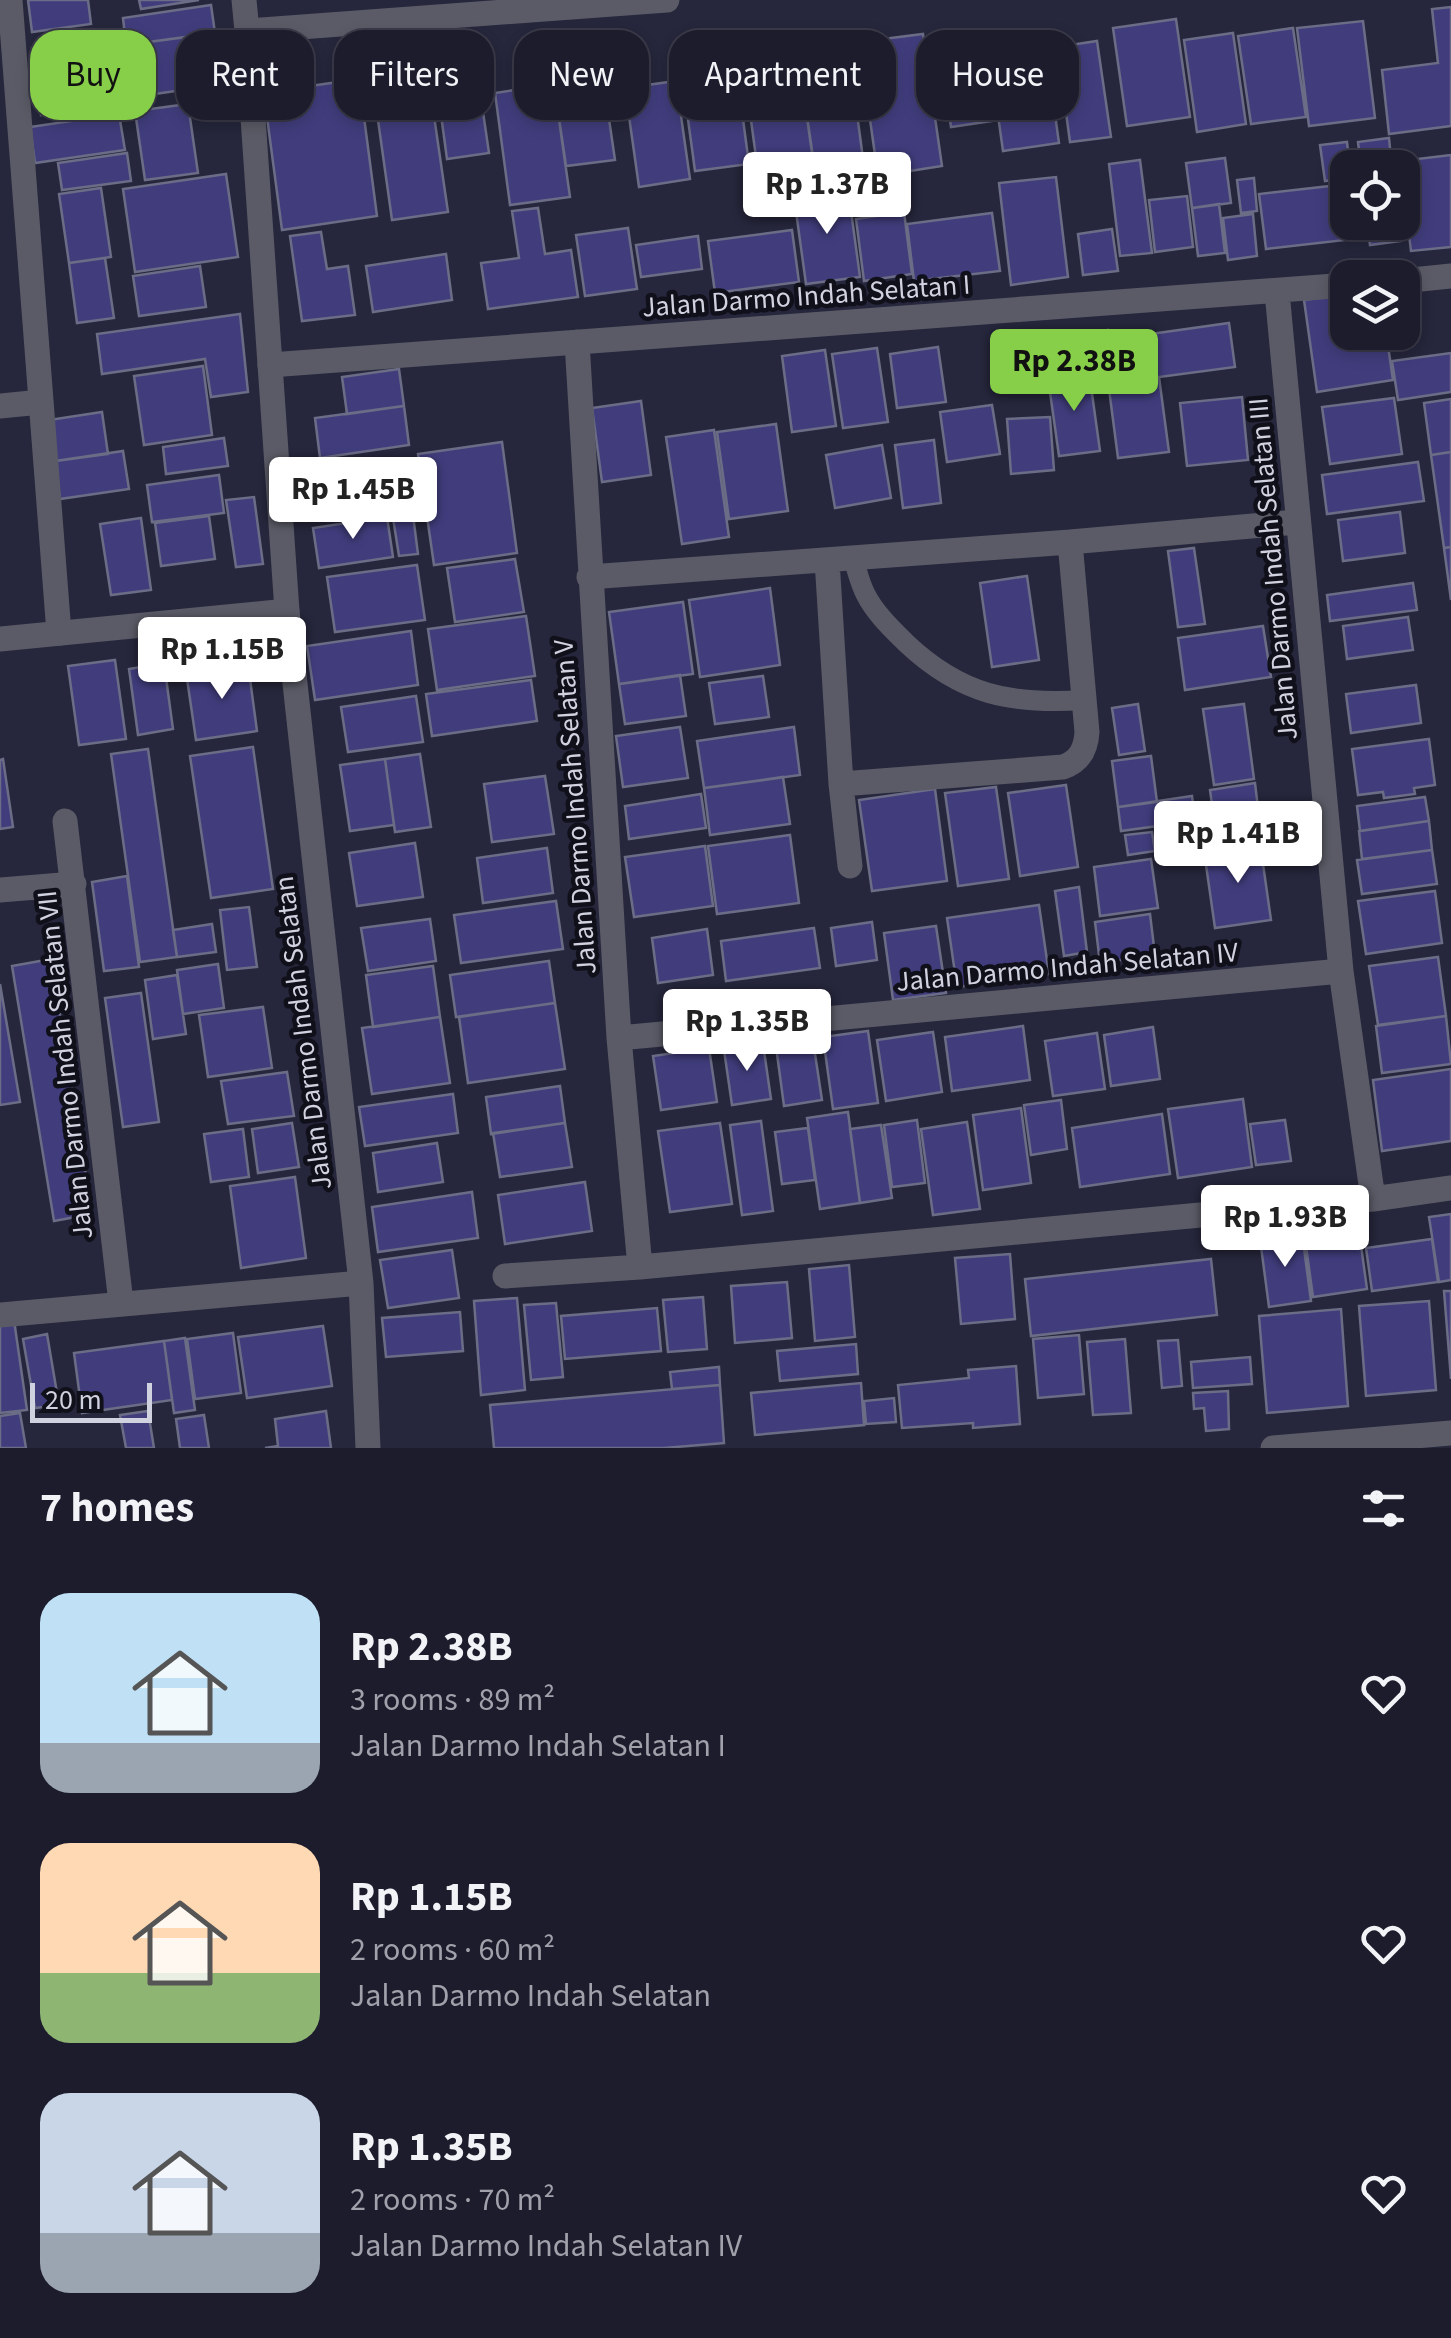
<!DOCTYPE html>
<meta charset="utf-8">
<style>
body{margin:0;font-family:"Source Sans 3",sans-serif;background:#292939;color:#f1f3f6;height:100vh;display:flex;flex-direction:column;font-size:38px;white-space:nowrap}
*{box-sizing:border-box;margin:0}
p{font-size:32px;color:#a0a1aa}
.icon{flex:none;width:55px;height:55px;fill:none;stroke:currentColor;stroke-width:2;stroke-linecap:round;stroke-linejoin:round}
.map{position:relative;height:1448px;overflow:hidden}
.drawer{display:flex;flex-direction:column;background:#1c1c2d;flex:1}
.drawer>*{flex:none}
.guide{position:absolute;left:30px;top:30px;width:1392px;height:90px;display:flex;gap:20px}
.fabs{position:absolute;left:1330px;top:150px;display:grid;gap:20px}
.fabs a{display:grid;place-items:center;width:90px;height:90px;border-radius:20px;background:#1c1c2d;box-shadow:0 5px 15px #0003,0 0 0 2px #3a3a49;font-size:50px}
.scale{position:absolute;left:30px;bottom:25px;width:122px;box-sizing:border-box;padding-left:10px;border:5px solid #d1d2e0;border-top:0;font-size:28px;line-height:35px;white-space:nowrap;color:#d1d2e0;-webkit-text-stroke:8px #10101a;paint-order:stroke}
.price{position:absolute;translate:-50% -85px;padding:0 22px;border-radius:10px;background:#fff;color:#222;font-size:32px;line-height:65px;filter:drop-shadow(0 2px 5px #0008)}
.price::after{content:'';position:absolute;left:50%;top:60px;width:30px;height:22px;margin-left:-15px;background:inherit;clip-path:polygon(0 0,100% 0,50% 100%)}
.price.current{background:#88cf49;color:#111}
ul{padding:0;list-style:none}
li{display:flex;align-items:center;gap:30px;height:250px;padding:0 40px}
li span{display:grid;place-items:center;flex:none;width:280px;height:200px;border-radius:30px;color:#555}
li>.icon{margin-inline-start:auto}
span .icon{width:120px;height:120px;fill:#fffc;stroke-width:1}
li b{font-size:42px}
h2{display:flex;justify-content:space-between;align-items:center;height:120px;padding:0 40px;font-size:42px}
.chip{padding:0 35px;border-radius:30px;background:#1c1c2d;box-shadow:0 5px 15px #0003,0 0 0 2px #3a3a49;font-size:35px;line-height:90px}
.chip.current{background:#88cf49;color:#111}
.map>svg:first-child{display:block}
</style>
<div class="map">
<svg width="1451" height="1448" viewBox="0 0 1451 1448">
<rect width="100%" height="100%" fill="#26263c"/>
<path fill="#413d7d" stroke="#6b6c86" stroke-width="2.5" d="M28,0H88L91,24L32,32Z
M139,0H199L141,9Z
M211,5L215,33L126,45L123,18Z
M1451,7V126L1389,134L1382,70L1438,63L1432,9Z
M1176,19L1190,117L1127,126L1113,28Z
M1363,21L1375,118L1309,126L1297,28Z
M1293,28L1306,117L1251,124L1238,36Z
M217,33L224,84L134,97L126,45Z
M1233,33L1246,124L1197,132L1184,40Z
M923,34L942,166L878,176L859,42Z
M125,35L134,101L41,115L32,48Z
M1044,36L1059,143L1003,151L988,44Z
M1097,41L1111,137L1070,142L1057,47Z
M988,44L999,120L951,127L940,51Z
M849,54L864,166L815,174L799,61Z
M475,57L489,153L447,159L434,63Z
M426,61L448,212L392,220L371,70Z
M799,61L815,171L759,179L744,69Z
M736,67L749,164L695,171L682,75Z
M603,78L615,160L566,166L554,84Z
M359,79L377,216L282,230L267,117L286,114L282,90Z
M676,81L690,179L639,187L625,88Z
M554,84L570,197L510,205L495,93Z
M188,104L198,173L145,180L135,111Z
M119,114L125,150L35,163L30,127Z
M1389,138L1392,168H1361L1358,142Z
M1347,142L1350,168H1348V178L1325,181L1320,145Z
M127,153L131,181L62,190L58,163Z
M1451,155V247L1411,251L1400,161Z
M1225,158L1231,203L1192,208L1186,163Z
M1140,160L1152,253L1120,256L1109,164Z
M226,174L238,257L135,272L123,189Z
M1056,177L1068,277L1011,285L999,183Z
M1254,178L1257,211L1241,213L1237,180Z
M1348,184V222H1352L1354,239L1266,249L1259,194Z
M101,188L111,257L69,263L59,194Z
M848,189L860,277L806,284L794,197Z
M1187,196L1193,247L1155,252L1149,200Z
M1219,204L1225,253L1198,256L1192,208Z
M538,208L545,254L571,250L578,297L488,309L481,263L519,258L512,211Z
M904,212L912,274L864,281L856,219Z
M992,213L1000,271L914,281L907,224Z
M1253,214L1257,256L1228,260L1223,218Z
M1367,222H1399L1401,241L1370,245Z
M628,228L637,289L585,296L576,235Z
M1112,229L1118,271L1083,275L1078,234Z
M792,230L799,282L715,293L708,241Z
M321,232L327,269L348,266L355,315L302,321L290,236Z
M698,236L702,269L641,277L636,245Z
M446,254L452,300L373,312L366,266Z
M105,258L114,318L77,323L69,263Z
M200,266L206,307L139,316L133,276Z
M1348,294V332H1386L1393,380L1317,392L1304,300Z
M240,314L248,392L211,397L205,359L102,374L97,334Z
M1229,323L1235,367L1159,377L1169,452L1118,458L1106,366L1133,363L1129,337Z
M1108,330L1112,362L1055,370L1051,338Z
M938,347L946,402L897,408L890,354Z
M877,348L888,422L843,428L832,354Z
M825,350L836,426L792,432L782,356Z
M1451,353V392L1398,400L1392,361Z
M203,366L212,435L144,445L134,376Z
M399,369L404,406L347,414L342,377Z
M1089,372L1100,451L1059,456L1048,378Z
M1242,397L1248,460L1187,466L1180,403Z
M1394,398L1402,454L1330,464L1322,407Z
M1451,399V452L1431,455L1424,403Z
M641,401L651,475L602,482L592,408Z
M992,405L1000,454L947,462L940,412Z
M404,406L409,445L320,458L315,418Z
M102,412L108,454L55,461L49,420Z
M1050,417L1054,470L1011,474L1007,419Z
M776,424L788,511L729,519L717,432Z
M714,430L729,537L682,544L666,437Z
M224,438L228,466L166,474L163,447Z
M934,440L941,503L903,508L895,445Z
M502,442L517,553L434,565L418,454Z
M882,445L891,498L835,508L826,455Z
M123,451L129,489L60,499L55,461Z
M1451,452V547L1444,548L1431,455Z
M1418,462L1424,501L1327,514L1322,475Z
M353,468L359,507L307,514L301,475Z
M219,475L224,513L152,522L147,485Z
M254,497L263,564L236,567L226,500Z
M1400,512L1405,553L1343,561L1338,520Z
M413,515L418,554L399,556L393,518Z
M209,516L215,559L161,566L155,523Z
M387,517L393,557L319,568L313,528Z
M141,518L151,590L111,595L100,524Z
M1451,547V600L1444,548Z
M1194,548L1205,624L1178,627L1168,551Z
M515,559L524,612L455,622L447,568Z
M417,565L425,620L335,632L327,577Z
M1027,576L1039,660L992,667L980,583Z
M1413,583L1417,610L1330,621L1327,595Z
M770,588L780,665L700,677L689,600Z
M683,602L693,674L619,684L609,612Z
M526,616L535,676L437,690L428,629Z
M1408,617L1413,650L1347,659L1343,626Z
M1263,626L1271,677L1185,690L1178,638Z
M411,631L418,685L315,700L307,646Z
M115,660L126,739L79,745L68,666Z
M164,663L173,729L138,735L129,669Z
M248,664L257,731L196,740L186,672Z
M680,675L686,716L625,724L619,684Z
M763,676L769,717L715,724L709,683Z
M531,680L537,721L432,736L426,694Z
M1416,685L1421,723L1351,733L1346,694Z
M416,696L423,742L348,752L341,707Z
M1138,704L1145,751L1119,755L1112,708Z
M1244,704L1254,779L1214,785L1203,709Z
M680,727L688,778L623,787L616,736Z
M794,727L800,775L704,788L697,741Z
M1429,739L1435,785L1414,788L1415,794L1384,798L1383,792L1358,795L1352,749Z
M253,747L273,889L211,898L190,756Z
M148,749L177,957L140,962L111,754Z
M420,754L431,827L395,832L385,759Z
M1151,756L1157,802L1118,807L1112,761Z
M3,759L13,827L0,829V760Z
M385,759L394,825L350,831L340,765Z
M545,776L554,834L492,842L484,784Z
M783,777L790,824L710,835L704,788Z
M1255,783L1262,842L1218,848L1210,790Z
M1066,785L1078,867L1020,876L1008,793Z
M996,787L1009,879L958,886L945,793Z
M935,789L947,881L872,891L859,800Z
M701,794L706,828L629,839L625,806Z
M1192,796L1195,821L1121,831L1118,807Z
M1425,797L1429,821L1360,831L1357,806Z
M1429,821L1432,850L1362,859L1359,831Z
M1152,832L1155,851L1128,855L1125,835Z
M790,835L799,903L717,914L708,846Z
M415,843L423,897L357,906L349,853Z
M1260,843L1271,920L1215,928L1204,851Z
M705,846L713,906L634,917L625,857Z
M547,848L553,893L483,903L477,858Z
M1432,850L1437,884L1362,894L1357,860Z
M1151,859L1158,908L1100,916L1094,867Z
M127,876L139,967L104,971L92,882Z
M1079,887L1087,952L1064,956L1055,891Z
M1435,891L1442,943L1366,954L1358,901Z
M556,901L563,949L461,963L454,915Z
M1039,905L1049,974L957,987L947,918Z
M249,907L257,967L227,970L220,910Z
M1150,914L1155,955L1100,963L1095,922Z
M430,919L436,961L368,971L361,928Z
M872,922L877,960L836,966L831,928Z
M212,924L216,952L177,957L173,930Z
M936,926L946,993L893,1000L884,933Z
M814,928L820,968L726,981L721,941Z
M707,929L713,975L658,983L652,938Z
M1438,957L1446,1016L1378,1025L1369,966Z
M51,959L92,1214L54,1221L12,966Z
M549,961L555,1003L456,1017L450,975Z
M218,964L224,1008L183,1014L177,970Z
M433,966L440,1017L373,1027L366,975Z
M177,975L186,1034L153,1039L145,980Z
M0,984L20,1102L0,1105Z
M141,993L159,1122L123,1127L105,998Z
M555,1003L565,1069L468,1083L459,1017Z
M263,1007L272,1068L208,1077L199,1015Z
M1446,1016L1451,1064L1382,1073L1376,1026Z
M440,1017L450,1083L372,1094L362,1028Z
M1023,1026L1030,1080L952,1091L945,1037Z
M1153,1027L1160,1079L1111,1086L1104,1035Z
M868,1031L878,1103L833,1109L823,1037Z
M933,1032L942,1092L886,1101L877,1040Z
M1097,1033L1105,1089L1053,1096L1045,1041Z
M812,1034L822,1100L784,1106L775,1039Z
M763,1044L771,1099L732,1105L724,1050Z
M709,1048L717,1102L661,1110L653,1056Z
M1451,1069V1141L1382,1151L1373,1080Z
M287,1072L294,1116L228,1124L221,1081Z
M560,1086L565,1123L491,1134L486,1097Z
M453,1094L458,1133L365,1146L359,1107Z
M1243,1099L1252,1167L1178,1178L1168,1109Z
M1061,1100L1067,1149L1031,1155L1024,1105Z
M1021,1108L1031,1183L983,1190L973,1115Z
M848,1112L860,1203L820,1209L807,1118Z
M1162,1114L1170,1174L1080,1187L1072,1128Z
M917,1120L925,1183L892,1187L884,1125Z
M1285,1120L1291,1161L1256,1165L1250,1124Z
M761,1121L773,1211L742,1215L730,1125Z
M967,1122L980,1209L933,1215L921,1129Z
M292,1123L299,1167L258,1173L252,1129Z
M565,1123L572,1167L500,1177L493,1133Z
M720,1123L732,1204L670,1212L658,1131Z
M881,1125L892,1198L860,1203L850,1129Z
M808,1128L815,1180L782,1184L775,1132Z
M243,1129L249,1177L211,1182L204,1134Z
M437,1143L443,1182L378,1192L373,1153Z
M295,1177L306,1258L241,1268L230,1186Z
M585,1182L592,1231L505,1244L498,1195Z
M472,1192L478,1238L378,1252L372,1207Z
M1451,1214V1280L1439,1282L1429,1217Z
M1358,1224L1367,1289L1313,1297L1304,1232Z
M1302,1233L1311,1301L1269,1307L1260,1239Z
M1432,1239L1438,1282L1372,1291L1366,1248Z
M452,1250L459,1298L388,1308L380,1260Z
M1010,1254L1015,1319L961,1324L955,1258Z
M1211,1259L1217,1315L1031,1336L1025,1279Z
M849,1265L855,1337L815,1341L809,1269Z
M787,1282L792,1338L735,1343L731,1286Z
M1444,1291H1451V1379Z
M703,1297L707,1349L668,1352L663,1300Z
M517,1298L525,1390L481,1395L474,1301Z
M1429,1301L1436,1390L1366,1396L1359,1306Z
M556,1303L563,1377L531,1380L524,1305Z
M657,1308L661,1351L565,1359L561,1316Z
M1341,1309L1348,1406L1267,1413L1259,1316Z
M460,1312L463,1351L386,1357L382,1318Z
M14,1320L27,1410L0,1413V1322Z
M323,1326L332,1386L247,1398L238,1337Z
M233,1333L241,1393L195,1399L187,1339Z
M47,1334L59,1405L35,1408L23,1339Z
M1079,1335L1084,1394L1038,1398L1033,1339Z
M185,1338L195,1410L174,1413L164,1341Z
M1125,1339L1131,1413L1093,1415L1087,1342Z
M1178,1340L1182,1386L1162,1388L1158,1341Z
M164,1341L172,1400L82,1413L74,1353Z
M856,1344L858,1374L780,1381L777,1351Z
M1250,1357L1252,1384L1193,1388L1191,1362Z
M1016,1366L1020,1424L973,1428V1423L902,1428L898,1385L969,1378L968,1370Z
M719,1367L720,1385L672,1389L670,1372Z
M861,1383L864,1425L755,1435L751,1393Z
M720,1385L724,1443L664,1448H494L490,1405Z
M1228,1391L1229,1429L1206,1431L1204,1408L1194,1409L1193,1393Z
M894,1398L896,1422L866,1424L864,1401Z
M148,1411L154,1448H126L120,1415Z
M326,1411L331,1448H265L278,1446L275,1419Z
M20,1413L26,1448H0V1416Z
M204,1415L209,1448H180L176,1419Z"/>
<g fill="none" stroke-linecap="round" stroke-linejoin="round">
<path stroke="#5a5b66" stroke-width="20" d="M853,558C857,570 860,584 866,595C875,613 892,629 906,643C961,695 1011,705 1084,700"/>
<path stroke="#5a5b66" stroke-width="25" d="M10,0L59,633
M244,0L247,31
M1402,281L1451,276
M1277,292L1341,971L1373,1199
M577,342L619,1038L640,1267
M270,365L1348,285
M0,406L41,402
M827,560L841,784L1063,767C1080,761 1086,749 1087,732L1070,542
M589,577L1070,542L1297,522
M287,611L361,1283L368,1448
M841,784L850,866
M65,821L121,1303
M0,890L74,884
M619,1038L1341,971
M505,1276L640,1267L1373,1199L1451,1188
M0,1315L361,1283
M1273,1448L1451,1433"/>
<path stroke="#5a5b66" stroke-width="25" d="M0,639L287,611L247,31L667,0"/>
</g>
<g text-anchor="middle" stroke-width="9" stroke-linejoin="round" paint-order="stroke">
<g font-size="28" fill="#d1d2e0" stroke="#10101a">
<text transform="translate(806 295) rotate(-4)" y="10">Jalan Darmo Indah Selatan I</text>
<text transform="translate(1272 569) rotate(-95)" y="10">Jalan Darmo Indah Selatan III</text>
<text transform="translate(574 807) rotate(-94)" y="10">Jalan Darmo Indah Selatan V</text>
<text transform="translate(1067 966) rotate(-5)" y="10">Jalan Darmo Indah Selatan IV</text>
<text transform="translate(302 1033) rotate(-97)" y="10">Jalan Darmo Indah Selatan</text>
<text transform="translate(64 1065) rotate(-96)" y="10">Jalan Darmo Indah Selatan VII</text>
</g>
</g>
</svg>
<div class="fabs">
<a><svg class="icon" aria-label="locate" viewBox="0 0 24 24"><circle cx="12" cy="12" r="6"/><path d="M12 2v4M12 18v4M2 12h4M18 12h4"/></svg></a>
<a><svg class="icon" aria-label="layers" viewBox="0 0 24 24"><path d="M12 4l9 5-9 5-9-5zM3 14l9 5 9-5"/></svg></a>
</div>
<div class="scale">20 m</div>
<b class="price" style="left:827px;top:237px">Rp 1.37B</b>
<b class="price current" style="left:1074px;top:414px">Rp 2.38B</b>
<b class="price" style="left:353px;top:542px">Rp 1.45B</b>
<b class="price" style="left:222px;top:702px">Rp 1.15B</b>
<b class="price" style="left:1238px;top:886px">Rp 1.41B</b>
<b class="price" style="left:747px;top:1074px">Rp 1.35B</b>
<b class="price" style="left:1285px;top:1270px">Rp 1.93B</b>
<div class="guide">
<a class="chip current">Buy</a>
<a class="chip">Rent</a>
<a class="chip">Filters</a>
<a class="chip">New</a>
<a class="chip">Apartment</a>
<a class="chip">House</a>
</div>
</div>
<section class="drawer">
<h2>7 homes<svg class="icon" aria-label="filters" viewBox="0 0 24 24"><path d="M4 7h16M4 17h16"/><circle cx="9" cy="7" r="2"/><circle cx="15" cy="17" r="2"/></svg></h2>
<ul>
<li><span style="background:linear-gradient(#bfe0f5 75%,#9aa5b1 0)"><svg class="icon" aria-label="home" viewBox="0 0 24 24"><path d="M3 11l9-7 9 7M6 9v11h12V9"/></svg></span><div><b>Rp 2.38B</b><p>3 rooms · 89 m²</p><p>Jalan Darmo Indah Selatan I</p></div><svg class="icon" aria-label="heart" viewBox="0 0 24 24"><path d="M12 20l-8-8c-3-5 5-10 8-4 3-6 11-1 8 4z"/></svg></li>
<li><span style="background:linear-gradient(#ffd9b3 65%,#8fb573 0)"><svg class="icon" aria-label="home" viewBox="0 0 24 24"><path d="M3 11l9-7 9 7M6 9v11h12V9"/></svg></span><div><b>Rp 1.15B</b><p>2 rooms · 60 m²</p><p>Jalan Darmo Indah Selatan</p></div><svg class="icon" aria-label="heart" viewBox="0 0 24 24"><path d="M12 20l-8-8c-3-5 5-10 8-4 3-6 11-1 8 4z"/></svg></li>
<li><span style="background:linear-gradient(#c9d6e8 70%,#9aa5b1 0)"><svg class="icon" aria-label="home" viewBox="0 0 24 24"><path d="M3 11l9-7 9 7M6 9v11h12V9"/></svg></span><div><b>Rp 1.35B</b><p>2 rooms · 70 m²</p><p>Jalan Darmo Indah Selatan IV</p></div><svg class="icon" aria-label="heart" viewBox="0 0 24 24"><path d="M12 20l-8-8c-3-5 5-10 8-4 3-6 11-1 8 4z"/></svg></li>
</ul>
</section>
